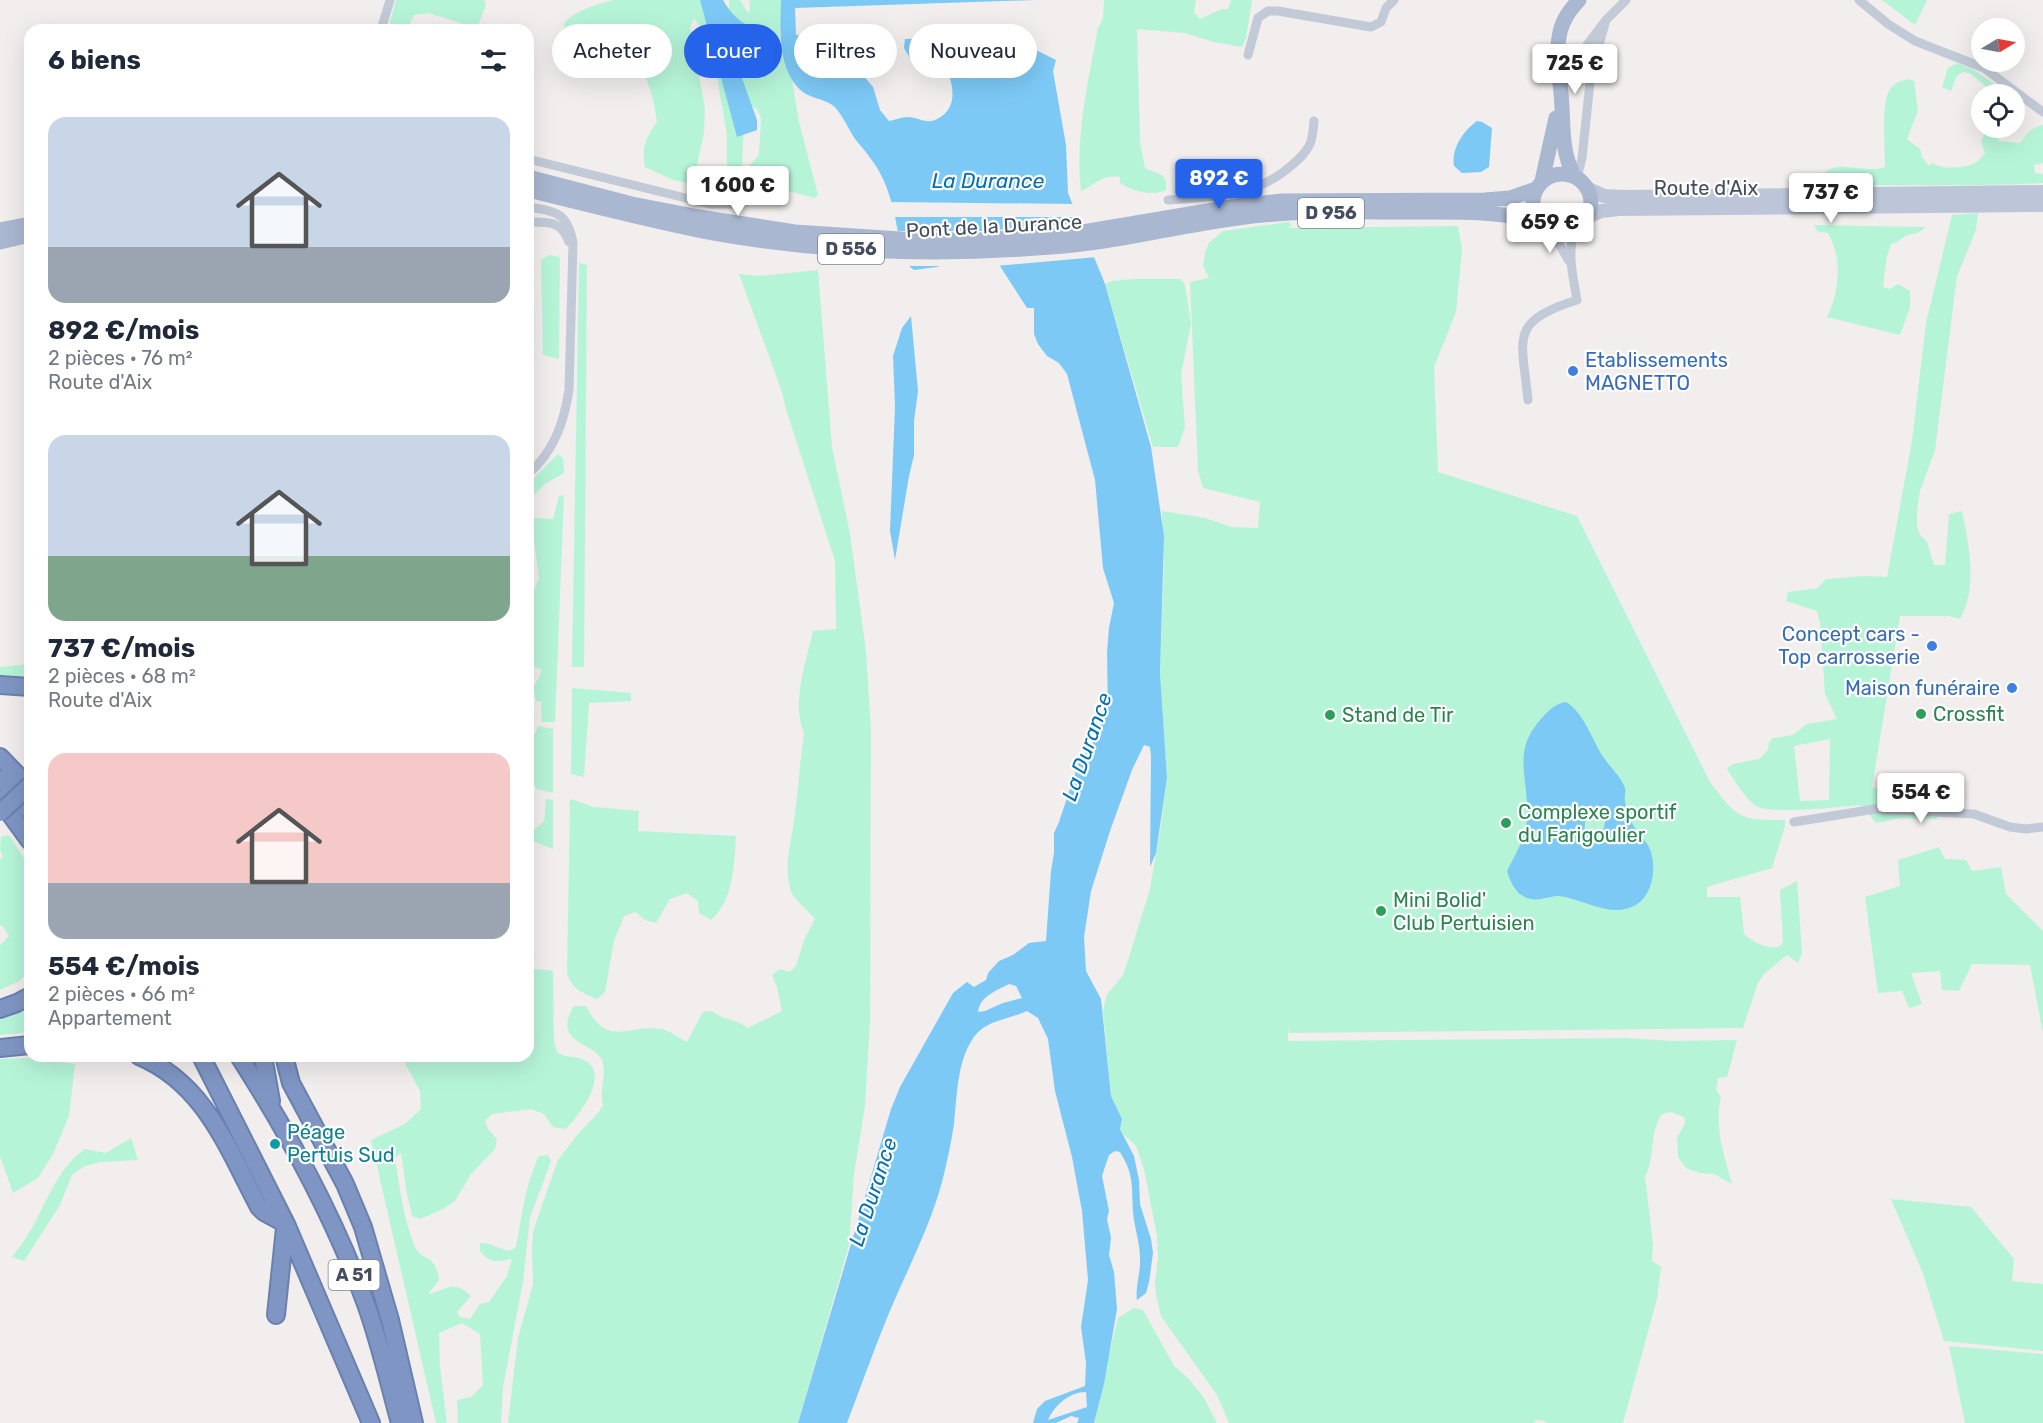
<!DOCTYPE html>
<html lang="fr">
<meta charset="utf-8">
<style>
body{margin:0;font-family:Rubik,sans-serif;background:#f2f2f3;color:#1f2937;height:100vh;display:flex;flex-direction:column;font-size:22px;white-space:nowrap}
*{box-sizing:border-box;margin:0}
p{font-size:20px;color:#747a83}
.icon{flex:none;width:33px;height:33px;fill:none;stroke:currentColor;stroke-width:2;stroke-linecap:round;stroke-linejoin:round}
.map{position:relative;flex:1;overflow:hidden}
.side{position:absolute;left:24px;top:24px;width:510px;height:1038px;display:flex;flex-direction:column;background:#fff;border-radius:18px;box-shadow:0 6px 24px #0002}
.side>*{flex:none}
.banner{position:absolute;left:552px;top:24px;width:570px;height:54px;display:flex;gap:12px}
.needle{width:39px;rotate:80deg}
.buttons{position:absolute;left:1971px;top:18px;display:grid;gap:12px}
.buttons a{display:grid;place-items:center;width:54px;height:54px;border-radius:50%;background:#fff;box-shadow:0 6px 24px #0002;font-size:30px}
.price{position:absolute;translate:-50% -51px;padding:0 14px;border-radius:6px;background:#fff;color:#222;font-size:20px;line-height:39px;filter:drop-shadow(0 2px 3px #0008)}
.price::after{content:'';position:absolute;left:50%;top:36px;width:18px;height:14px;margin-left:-9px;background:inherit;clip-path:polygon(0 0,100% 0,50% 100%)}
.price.active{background:#2563eb;color:#fff}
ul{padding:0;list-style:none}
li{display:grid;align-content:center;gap:12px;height:318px;padding:0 24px}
li span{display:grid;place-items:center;height:186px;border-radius:18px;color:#555}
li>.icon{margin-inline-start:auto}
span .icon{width:108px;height:108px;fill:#fffc;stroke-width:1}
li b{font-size:26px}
h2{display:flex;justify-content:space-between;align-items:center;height:72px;padding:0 24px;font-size:26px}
.chip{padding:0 21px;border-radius:27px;background:#fff;box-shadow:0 6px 24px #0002;font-size:21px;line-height:54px}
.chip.active{background:#2563eb;color:#fff}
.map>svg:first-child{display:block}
</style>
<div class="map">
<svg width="2043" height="1423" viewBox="0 0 2043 1423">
<rect width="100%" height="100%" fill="#f1eeed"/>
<path fill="#b6f4d8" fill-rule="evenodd" d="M396,0H484L486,5L477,28L428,13L414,15L407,30H388Z
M614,0H713L744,119L741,196L735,198L712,196L704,183L717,184L727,174V135L717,77L708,38L694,18L690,27L705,109L704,132L693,184L673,180L645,167C641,149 646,137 657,122C654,96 643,51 612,43C599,40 586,45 575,50L567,43L564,23C577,9 595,5 614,0Z
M729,0H740L749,14L750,0H781L780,45L792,80L799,122L818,195L815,198L792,192H770L754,177L750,165L759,155L761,118L757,109C733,101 729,23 729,0Z
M1104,0H1196L1194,12L1200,19L1222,9H1228L1231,0H1252L1246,38L1242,47L1214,42L1184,33L1137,29L1140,142L1145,168C1158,175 1168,172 1166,190C1152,197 1132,191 1120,183V177C1104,173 1095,185 1081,191C1075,136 1088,82 1098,28L1103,18Z
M1882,0H1927L1915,25Z
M1957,63L1970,68L2010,94H1994L1976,78L1969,73L1963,72L1957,76L1951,91L1942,87L1948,68Z
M1909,79L1914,81L1918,111L1907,139L1920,149L1922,157L1929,166L1933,163C1942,170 1963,168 1973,164C1978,162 1981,157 1985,154L1981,141L1987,128H2001L1998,141L2020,143C2027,134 2031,127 2043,125V163L2034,165L2035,173L2043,174V183C1967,187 1892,184 1816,186C1830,151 1860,176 1885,167C1885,150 1881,104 1889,91C1893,83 1901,81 1909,79Z
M1978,213L1976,230L1957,276L1935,450L1920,491L1917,510V527L1920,535L1927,542L1934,565H1945L1949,514L1962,511C1969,545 1978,587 1960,619L1949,616H1900L1872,787L1941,799L1937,819L1901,818L1876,823L1861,805C1838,807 1778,814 1758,807C1749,803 1731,777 1727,768L1733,764L1759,759L1768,750L1769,742L1773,738L1793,735L1807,724L1837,719L1825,694L1820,623L1817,611L1786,601L1788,592L1818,588L1826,579L1864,576L1887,577L1912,441L1926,323L1952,215ZM1830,739L1829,800L1800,801L1794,746Z
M1289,222L1292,225L1288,228L1458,226L1462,249L1456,312L1434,367L1438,472L1577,516L1710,782C1738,819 1739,820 1785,820V826L1772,868L1707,887V897H1740L1744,934C1756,944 1764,948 1779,947L1783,943L1780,890L1797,881L1802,953L1798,963L1787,955L1765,973L1758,983L1743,1028L1289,1033L1288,1025V1041L1627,1038L1671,1041L1737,1040L1727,1077L1718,1078L1716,1090L1721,1097C1714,1127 1724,1155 1732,1184L1714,1174L1700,1173L1686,1168L1678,1157L1677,1138L1685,1123L1684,1117L1671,1112L1662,1114C1648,1135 1656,1157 1645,1176L1653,1244L1652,1261L1661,1267L1657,1299L1623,1423H1547L1545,1421L1536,1420L1534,1423H1229L1217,1395L1161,1316L1156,1295L1155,1281L1158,1259L1157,1236L1144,1169L1136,1146L1124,1135L1120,1129L1122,1119L1111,1096L1103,1010L1107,995L1123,975L1129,957L1150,889L1161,825L1167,778L1160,673L1164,564L1162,511L1205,518L1232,527L1258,528L1260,502L1203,488L1198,471L1190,282L1209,278L1203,265L1205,253L1209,243L1223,231Z
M1814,225L1926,227C1916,236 1914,232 1906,236C1900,239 1898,242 1891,244L1887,256L1883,287L1890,289L1898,284L1910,291V308L1900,335L1827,317C1839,293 1843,258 1828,233L1818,232Z
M549,255L560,257L559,359L543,355L541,260Z
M579,263L587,265L584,667H572Z
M818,270L832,447L850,534L866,651L871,730L870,1021L865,1106L854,1174L849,1245L798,1423H508L518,1338L533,1284L532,1251L533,1232L540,1211L558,1160L578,1134L598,1113L603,1105C599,1091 606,1078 603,1063C597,1040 550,1046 574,1006H586C609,1049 625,1024 661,1029C669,1030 679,1038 687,1042L703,1012L712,1011C724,1021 737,1019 748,1028L782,1011L777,987L772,975L780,969L790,972L796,966L804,940L815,919C808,909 795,902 791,891C783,866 791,845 794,821C798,792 800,762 804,733C791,702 806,663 813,631L836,629L835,561L786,409L782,392L739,274L759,276Z
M1134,279H1181L1185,285L1191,323L1181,375L1185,427L1178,447H1153L1105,284L1112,281Z
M558,454L563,458L564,473L545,484L528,501V484Z
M564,495L555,722H542L541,702L536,700L533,687L540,676L541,669L528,665L531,646L530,600L539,578L534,540L530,526L531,518L553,519L559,496Z
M30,661V680L0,679V667L21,665Z
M572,688L631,693V701L589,703L584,777L571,774Z
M538,726L553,729V793L537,789L528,776V734H535Z
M546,799L553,800V849L528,839C532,827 541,828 544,820C546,814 545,805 546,799Z
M570,799L594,807L639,811L638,831L736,836C734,864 734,900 711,920L699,913L698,901L687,893L670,899L656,923L645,920L636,912L624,916L614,941L605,992L597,999C582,993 572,989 567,973Z
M9,835L30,868V971L19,981L0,990V945L9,936L2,925L0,926V859L3,857L0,849L1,837Z
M1939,847L1945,859L1966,860L1972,871L2001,867L2006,894L2043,931V1033L2030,965L1972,964L1959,991L1942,990L1940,971L1911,973L1922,1004L1909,1008L1902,991L1878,993L1865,897L1900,886L1898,860Z
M528,968L553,971L554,1040L557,1052C567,1059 574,1055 584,1060C612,1074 578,1116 566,1129L553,1127L544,1114L531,1109L492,1114L485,1121L488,1129L497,1139L495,1149L471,1174L455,1201L443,1209L420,1219L412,1216L406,1189L401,1153L395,1158C400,1188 403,1219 415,1247C423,1263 435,1252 439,1280L428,1294C447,1290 454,1279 471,1296L457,1312L460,1317L470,1319L480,1304L489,1302L507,1276L512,1259C496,1261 492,1265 480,1251V1243C492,1243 499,1249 510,1251L516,1247C522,1216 525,1184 539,1156L548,1155L551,1161L530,1217L523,1282L503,1387L501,1423H458L457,1400L471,1397L483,1385L480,1334L462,1323L439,1333L440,1367L447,1423H436L371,1140L405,1124L421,1109L420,1091L401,1056H528Z
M30,1009V1032L0,1035V1020Z
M28,1058L75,1064L69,1116L53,1154L38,1178L13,1193L0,1156V1059Z
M131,1138L138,1160L100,1162L85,1166L72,1175L60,1205L24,1261L12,1257C16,1251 22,1245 26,1238C46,1207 54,1171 85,1149L106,1153Z
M1891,1199L1971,1207L2014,1259L2012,1281L2043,1284V1351L1944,1341L1922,1271Z
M1134,1308L1143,1310L1174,1366L1189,1379L1204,1398L1217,1423H1094L1104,1384L1106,1366L1118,1318Z
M1949,1346L2043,1354V1423H1965Z"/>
<path fill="#7dc9f6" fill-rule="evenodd" d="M700,0H723C731,14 742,26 758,28L759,61H743L738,67L757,120V130L737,137Z
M781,0H1035L795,8L796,35L814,37V47L817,50L834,49L845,54L873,87L880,110L889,121C895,120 902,117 907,117C918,117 925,124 935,120C968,107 948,60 928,45L919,47L910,58L904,48L905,39L967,38C980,44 1000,64 1016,58C1022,56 1027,51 1034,49L1056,60L1053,71L1066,145L1068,193L1105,284L1151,447L1164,536L1160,673L1167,778L1156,853L1150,867L1151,756L1150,747L1144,745L1132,770L1110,831L1091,891L1084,937L1086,971L1101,999L1111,1096L1122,1119L1120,1129L1134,1156L1139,1180L1140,1204L1151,1239L1153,1253L1149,1282L1146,1293L1137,1300C1135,1286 1141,1272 1140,1258C1140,1245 1136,1233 1134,1220C1130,1192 1137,1179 1120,1152L1115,1151L1109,1155L1102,1176L1109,1211L1107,1219L1111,1238L1109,1255L1114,1272L1117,1309L1104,1384L1094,1423H1077L1079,1418L1071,1416L1056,1423H1033L1037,1409L1045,1401L1085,1386L1086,1363L1081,1327L1088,1280L1082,1211L1072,1157L1055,1091L1048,1039L1038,1018L1027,1011C1007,1020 984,1020 972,1040C957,1063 957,1097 954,1124C951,1143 947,1163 942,1182C930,1227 907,1270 889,1313C874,1349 861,1386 847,1423H798L891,1109L900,1087L953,993L967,982L974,987L986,980L988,973L999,961L1013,955L1029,943L1046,941L1051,871L1054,853V833L1059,822L1080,759L1093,742L1102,721L1108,714L1107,652L1109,628L1114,603L1103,568L1095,480L1067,374L1059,363L1047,356L1038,344L1034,334V308H1027L998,263L957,260L937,267L914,270L903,261C898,234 895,206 884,181C877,165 866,152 855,139C849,130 845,120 838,111C831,100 817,100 806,94C777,75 780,30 781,0ZM1009,984L1016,986L1022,998L1003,1003L985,1011L978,1012C980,996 996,991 1009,984ZM1086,1392L1087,1407L1048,1420C1055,1405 1069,1392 1086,1392Z
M1477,121L1482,122L1492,128L1489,167L1481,172L1462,173L1454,166C1451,149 1463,131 1477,121Z
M911,316L918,391L914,421V455L909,476L895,560L890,531L895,407L893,356L902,328Z
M1566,702C1586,715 1591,739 1604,758C1611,768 1621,777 1625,788C1626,792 1624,797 1625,801C1626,807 1628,814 1630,819C1634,829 1642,836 1648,845C1658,863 1654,896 1634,906C1609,918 1584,899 1559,896C1553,896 1547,898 1541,899C1521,902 1512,888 1507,871C1516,853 1527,836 1527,815C1529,778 1511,752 1541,719C1549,710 1554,704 1566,702ZM1589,815L1606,818L1602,836L1606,841L1604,843L1597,836L1584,833L1586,817Z"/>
<path fill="#f1eeed" d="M889,202L1076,204L1081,217H892Z
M1083,223L1097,257L996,266L974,262L958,263L949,266H904L901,263L895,231H982Z"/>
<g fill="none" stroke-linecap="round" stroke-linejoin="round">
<defs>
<path id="highway" d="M0,685L30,687
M0,757L30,788
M0,779L30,812
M0,800L30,841
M0,1009L17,1003L30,996
M0,1048L30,1045
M139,1056C205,1084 227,1147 259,1207L264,1212L286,1224
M201,1056L286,1224L371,1423
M239,1056C289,1134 334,1217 366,1304C380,1343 389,1383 400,1423
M263,1056L271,1101
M284,1056L291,1083L345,1184L363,1227L390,1320L414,1423
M276,1315L285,1228"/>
</defs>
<use href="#highway" stroke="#6a80ae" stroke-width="20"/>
<path stroke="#c2cad7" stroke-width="9" d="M1859,0L1888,24L1915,41L1984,68L2043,112
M381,30L390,0
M1584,49L1606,20L1626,0
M1248,55L1258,18L1268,11H1278L1371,27L1381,22L1386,8L1394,0
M528,159L710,204H741L746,197V179
M1577,178L1582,158L1591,73L1606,20
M1168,200C1212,197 1257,197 1292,165C1299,159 1306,153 1310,144C1313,137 1313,129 1314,121
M528,207C556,211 568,213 573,243L569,390C564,422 554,452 528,474
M528,222C548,222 561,220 569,242
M1551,230L1569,261
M1528,400C1522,338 1508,322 1577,300C1573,276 1566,251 1576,228
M1794,822L1875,809L1974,814L2010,827L2026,829L2043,827"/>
<path stroke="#bdc6d9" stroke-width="14" d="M1588,189L1604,196L1625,197L2043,192
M1586,218L1601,211L1619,209L2043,205"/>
<path stroke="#a9b7d0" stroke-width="15" d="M1533 203a29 29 0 1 1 58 0a29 29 0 1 1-58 0Z
M1574,176C1560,149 1564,122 1561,93C1559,73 1555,53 1560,32C1563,19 1570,10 1579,0
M528,177L632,204L699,217L795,232L915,240H981L1071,234L1237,206L1282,201L1485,200L1510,198L1536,189
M1542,181L1556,118
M528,190C591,205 654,222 718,234C828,253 940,256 1051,247C1114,243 1176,226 1238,218C1294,210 1351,212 1408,212C1453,212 1496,210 1540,222
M0,230L30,224
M0,242L30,235"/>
<use href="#highway" stroke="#7f95c3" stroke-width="16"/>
<defs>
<path id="highway-bridge" d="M0,813L30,785"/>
</defs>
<use href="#highway-bridge" stroke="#6a80ae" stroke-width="20" stroke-linecap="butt"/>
<use href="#highway-bridge" stroke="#7f95c3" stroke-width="16"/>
</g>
<g fill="#3f7fe0" stroke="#fff" stroke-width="2">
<circle cx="1573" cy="371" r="6"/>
<circle cx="1932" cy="646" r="6"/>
<circle cx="2012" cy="688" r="6"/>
</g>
<g fill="#2e9e5b" stroke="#fff" stroke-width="2">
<circle cx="1921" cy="714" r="6"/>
<circle cx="1330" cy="715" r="6"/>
<circle cx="1506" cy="823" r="6"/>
<circle cx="1381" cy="911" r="6"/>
</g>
<circle fill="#0f9aa8" stroke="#fff" stroke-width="2" cx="275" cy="1144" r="6"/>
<g text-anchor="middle" stroke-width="4.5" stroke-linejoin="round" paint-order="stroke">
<g fill="#fff" stroke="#7b828e" stroke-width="1.5">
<rect x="1298" y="198" width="66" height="30" rx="4.5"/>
<rect x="818" y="234" width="66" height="30" rx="4.5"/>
<rect x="328.5" y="1260" width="51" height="30" rx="4.5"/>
</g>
<g font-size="18" font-weight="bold" fill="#434d5d">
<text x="1331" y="219">D 956</text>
<text x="851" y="255">D 556</text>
<text x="354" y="1281">A 51</text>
</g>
<g font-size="20" fill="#434d5d" stroke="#fff">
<text x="1706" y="195">Route d'Aix</text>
<text transform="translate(994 226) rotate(-3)" y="7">Pont de la Durance</text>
</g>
<g font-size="20" fill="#366cbe" stroke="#fff" text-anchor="end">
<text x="1585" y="367" text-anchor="start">Etablissements<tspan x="1585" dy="23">MAGNETTO</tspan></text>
<text x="1920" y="641">Concept cars -<tspan x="1920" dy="23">Top carrosserie</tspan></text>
<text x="2000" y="695">Maison funéraire</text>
</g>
<g font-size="20" fill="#27864d" stroke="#fff" text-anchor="start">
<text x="1933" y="721">Crossfit</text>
<text x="1342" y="722">Stand de Tir</text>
<text x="1518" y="819">Complexe sportif<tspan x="1518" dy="23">du Farigoulier</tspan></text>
<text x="1393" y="907">Mini Bolid'<tspan x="1393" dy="23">Club Pertuisien</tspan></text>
</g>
<g font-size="20" fill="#0d838f" stroke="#fff" text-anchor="start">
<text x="287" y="1139">Péage<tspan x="287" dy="23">Pertuis Sud</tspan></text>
</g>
<g font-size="21" font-style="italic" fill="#0071b4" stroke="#fff">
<text x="988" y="188">La Durance</text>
<text transform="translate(1087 747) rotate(-71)" y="7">La Durance</text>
<text transform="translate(873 1192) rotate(-72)" y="7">La Durance</text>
</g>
</g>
</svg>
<div class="buttons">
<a><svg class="needle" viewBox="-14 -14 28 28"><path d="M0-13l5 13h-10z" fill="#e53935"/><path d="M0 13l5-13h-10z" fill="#747a83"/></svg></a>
<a><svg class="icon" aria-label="locate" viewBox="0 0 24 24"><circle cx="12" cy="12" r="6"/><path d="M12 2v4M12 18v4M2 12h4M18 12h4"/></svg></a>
</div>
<b class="price" style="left:1575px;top:95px">725 €</b>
<b class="price active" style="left:1219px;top:210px">892 €</b>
<b class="price" style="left:738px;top:217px">1 600 €</b>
<b class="price" style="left:1831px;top:224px">737 €</b>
<b class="price" style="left:1550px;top:254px">659 €</b>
<b class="price" style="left:1921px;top:824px">554 €</b>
<div class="banner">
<a class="chip">Acheter</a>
<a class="chip active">Louer</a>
<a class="chip">Filtres</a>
<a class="chip">Nouveau</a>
</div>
<section class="side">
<h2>6 biens<svg class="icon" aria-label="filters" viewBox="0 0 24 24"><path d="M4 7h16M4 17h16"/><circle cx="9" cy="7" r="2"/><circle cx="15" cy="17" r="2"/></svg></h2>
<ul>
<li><span style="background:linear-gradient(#c9d6e8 70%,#9aa5b1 0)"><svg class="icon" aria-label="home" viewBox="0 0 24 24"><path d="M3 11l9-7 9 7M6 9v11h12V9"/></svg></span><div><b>892 €/mois</b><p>2 pièces · 76 m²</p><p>Route d'Aix</p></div></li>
<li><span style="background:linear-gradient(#c9d6e8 65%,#7fa58c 0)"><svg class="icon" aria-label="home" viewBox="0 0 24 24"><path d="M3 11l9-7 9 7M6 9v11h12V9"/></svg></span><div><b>737 €/mois</b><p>2 pièces · 68 m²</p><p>Route d'Aix</p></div></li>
<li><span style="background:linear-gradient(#f6c9c9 70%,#9aa5b1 0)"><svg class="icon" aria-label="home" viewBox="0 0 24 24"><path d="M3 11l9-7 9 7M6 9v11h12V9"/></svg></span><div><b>554 €/mois</b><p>2 pièces · 66 m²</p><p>Appartement</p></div></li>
</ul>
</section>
</div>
